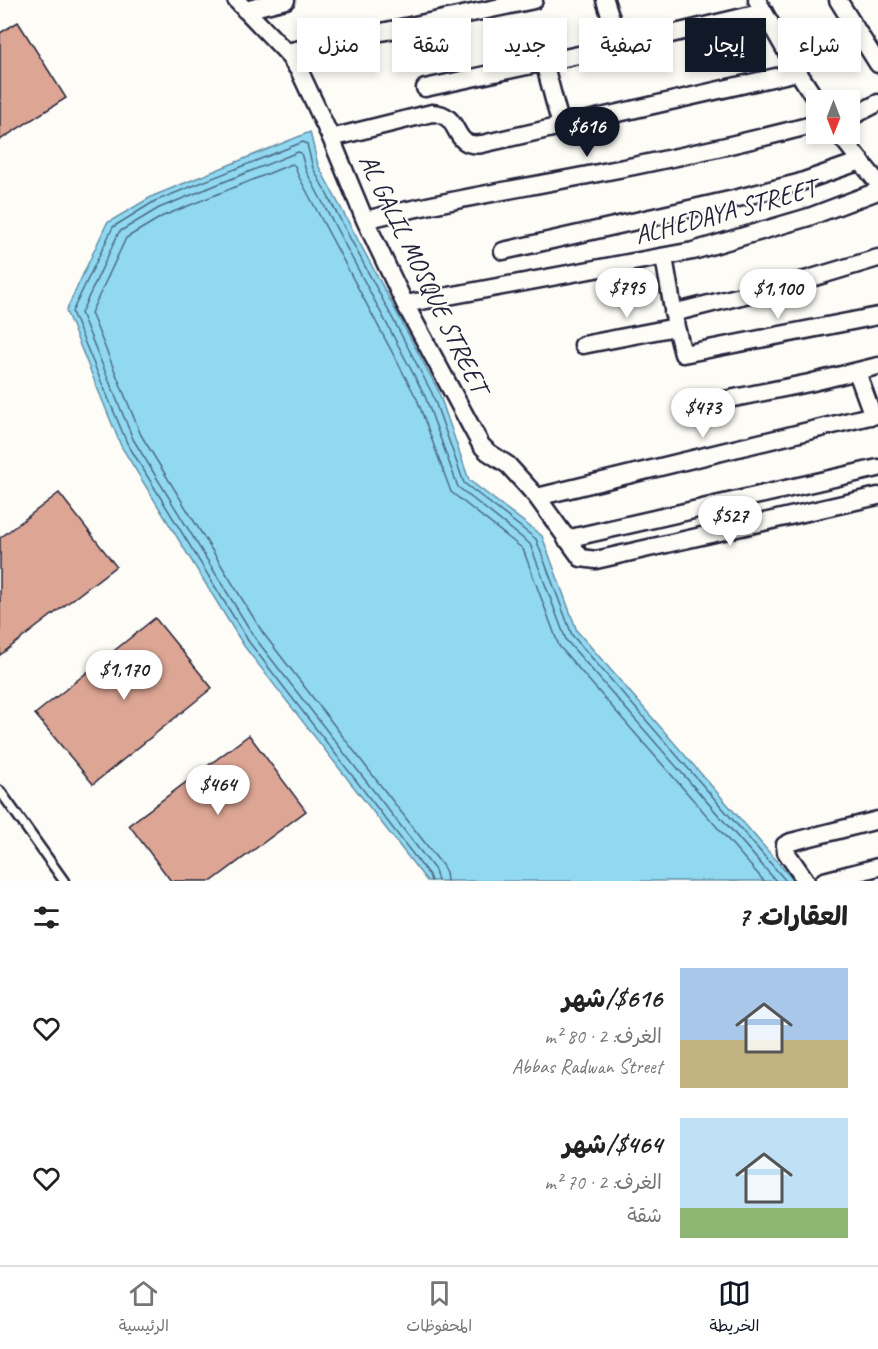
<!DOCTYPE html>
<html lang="ar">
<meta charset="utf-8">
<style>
body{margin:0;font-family:Caveat,"Playpen Sans Arabic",sans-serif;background:#f6f6f6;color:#222;direction:rtl;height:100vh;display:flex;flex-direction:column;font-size:22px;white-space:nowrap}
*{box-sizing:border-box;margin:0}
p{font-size:20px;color:#767676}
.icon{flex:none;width:33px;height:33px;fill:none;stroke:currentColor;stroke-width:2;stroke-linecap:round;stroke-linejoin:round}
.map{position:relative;height:881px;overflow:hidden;direction:ltr}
.panel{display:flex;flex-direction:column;background:#fff;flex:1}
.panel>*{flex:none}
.hud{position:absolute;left:18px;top:18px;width:843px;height:54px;direction:rtl;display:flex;gap:12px}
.needle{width:39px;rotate:180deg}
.buttons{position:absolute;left:806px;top:90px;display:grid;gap:12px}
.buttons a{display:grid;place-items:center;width:54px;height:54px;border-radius:0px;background:#fff;box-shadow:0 3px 9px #0003;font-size:30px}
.price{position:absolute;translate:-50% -51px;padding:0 14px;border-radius:21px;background:#fff;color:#222;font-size:20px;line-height:39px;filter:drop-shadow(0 2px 3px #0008)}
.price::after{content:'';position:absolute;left:50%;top:36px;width:18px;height:14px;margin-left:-9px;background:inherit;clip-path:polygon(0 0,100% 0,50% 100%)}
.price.current{background:#111827;color:#fff}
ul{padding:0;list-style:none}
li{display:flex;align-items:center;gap:18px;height:150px;padding:0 30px}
li span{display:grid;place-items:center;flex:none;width:168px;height:120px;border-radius:0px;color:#555}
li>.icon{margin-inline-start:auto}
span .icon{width:72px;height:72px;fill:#fffc;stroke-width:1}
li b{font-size:26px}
h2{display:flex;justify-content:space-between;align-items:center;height:72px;padding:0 30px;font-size:26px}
.chip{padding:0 21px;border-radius:0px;background:#fff;box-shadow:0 3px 9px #0003;font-size:21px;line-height:54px}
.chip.current{background:#111827;color:#fff}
.tabs{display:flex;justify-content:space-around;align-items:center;height:84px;border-top:2px solid #e0e0e0;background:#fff;font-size:16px;color:#767676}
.tabs a{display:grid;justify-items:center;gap:3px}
.tabs .current{color:#111827}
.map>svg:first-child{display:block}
</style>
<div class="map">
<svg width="878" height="881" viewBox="0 0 878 881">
<rect width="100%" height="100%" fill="#fdfcf7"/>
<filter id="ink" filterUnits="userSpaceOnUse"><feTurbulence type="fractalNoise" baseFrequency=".0167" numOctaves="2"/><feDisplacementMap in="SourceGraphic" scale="12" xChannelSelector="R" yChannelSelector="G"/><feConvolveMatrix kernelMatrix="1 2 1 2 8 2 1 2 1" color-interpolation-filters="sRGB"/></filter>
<g filter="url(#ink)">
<path fill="#90d9f1" stroke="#6490a8" stroke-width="1.5" d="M310,132L318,165L438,390L469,480L542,536L577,631L794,881H427L244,646L121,446L66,311L107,223L153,196Z"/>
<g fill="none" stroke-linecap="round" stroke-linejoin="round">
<path stroke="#4e6b84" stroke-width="1.5" d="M431,881L429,875L249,642L127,443L72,312L113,227L155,201L303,142L307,144L313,168L432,393L464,483L536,539L572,635L786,881
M438,881L435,870L255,638L133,439L81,313L119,232L159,208L298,152L301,153L306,171L425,396L458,487L530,544L566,640L776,881
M447,881L446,872L442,865L263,633L141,435L91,313L126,238L163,216L292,164L295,166L298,175L417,399L451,492L523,549L559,646L764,881"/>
</g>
<path fill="#dca594" stroke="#22223b" stroke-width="1.5" d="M18,22L66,98L0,140V33Z
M59,493L116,566L0,655V538Z
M155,618L212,688L93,784L35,714Z
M249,735L306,811L212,881H171L129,825Z"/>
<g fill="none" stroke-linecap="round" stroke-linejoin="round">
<defs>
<path id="service" d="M0,791L64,881"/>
<path id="minor" d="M236,0L286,52L300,72L331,138L365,220L405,304L481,445L488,452L508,465L537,497L581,558L596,560L878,496
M605,0L620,46
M757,0L798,72L816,100
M838,0L878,64
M245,10L286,0
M286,52L534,0
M544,62L561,126
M425,88L620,46L764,12
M849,118L878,103
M839,134L878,183
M331,138L432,113C464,114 449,149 482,144L798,72
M365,220C440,201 517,189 593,174C668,160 742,143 816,124
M503,251L734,199L798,183L861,161
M664,257L676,327L683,354L878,316
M405,304L693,251L809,217L878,191
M673,313L805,280L878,258
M583,345L676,327
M857,372L873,416
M699,405L809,383L878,366
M537,497L878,414
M566,539L878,468
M806,881L786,852L785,845L791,842L878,820
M824,881L878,867"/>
</defs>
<use href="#service" stroke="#22223b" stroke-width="13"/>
<use href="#minor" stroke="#22223b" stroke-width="21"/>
<use href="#service" stroke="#fdfcf7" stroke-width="8"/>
<use href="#minor" stroke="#fdfcf7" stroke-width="16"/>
</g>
</g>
<g text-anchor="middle" stroke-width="4.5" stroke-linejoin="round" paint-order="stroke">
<g font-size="26" fill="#22223b" stroke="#fdfcf7">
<text transform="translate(725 211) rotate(-15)" y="9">ALHEDAYA STREET</text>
<text transform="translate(424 273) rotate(64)" y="9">AL GALIL MOSQUE STREET</text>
</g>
</g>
</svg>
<div class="buttons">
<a><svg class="needle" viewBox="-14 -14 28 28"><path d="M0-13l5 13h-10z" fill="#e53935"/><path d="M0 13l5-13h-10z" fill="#767676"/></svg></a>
</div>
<b class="price current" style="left:587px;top:158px">$616</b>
<b class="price" style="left:627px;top:319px">$795</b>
<b class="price" style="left:778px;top:320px">$1,100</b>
<b class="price" style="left:703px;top:439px">$473</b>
<b class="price" style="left:730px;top:547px">$527</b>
<b class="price" style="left:124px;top:701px">$1,170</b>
<b class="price" style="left:218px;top:816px">$464</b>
<div class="hud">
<a class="chip">شراء</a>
<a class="chip current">إيجار</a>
<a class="chip">تصفية</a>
<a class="chip">جديد</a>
<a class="chip">شقة</a>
<a class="chip">منزل</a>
</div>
</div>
<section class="panel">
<h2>العقارات: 7<svg class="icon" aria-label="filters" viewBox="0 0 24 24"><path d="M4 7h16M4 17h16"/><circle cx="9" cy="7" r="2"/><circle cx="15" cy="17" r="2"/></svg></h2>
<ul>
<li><span style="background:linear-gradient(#a9c7e8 60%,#c2b280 0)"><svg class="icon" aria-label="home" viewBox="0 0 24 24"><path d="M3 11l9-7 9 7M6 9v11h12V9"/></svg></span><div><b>$616/شهر</b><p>الغرف: 2 · 80 m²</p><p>Abbas Radwan Street</p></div><svg class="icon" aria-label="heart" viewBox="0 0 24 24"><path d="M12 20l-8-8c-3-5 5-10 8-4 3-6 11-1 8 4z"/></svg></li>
<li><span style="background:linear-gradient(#bfe0f5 75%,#8fb573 0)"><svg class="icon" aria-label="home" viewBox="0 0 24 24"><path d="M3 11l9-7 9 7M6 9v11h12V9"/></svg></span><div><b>$464/شهر</b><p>الغرف: 2 · 70 m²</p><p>شقة</p></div><svg class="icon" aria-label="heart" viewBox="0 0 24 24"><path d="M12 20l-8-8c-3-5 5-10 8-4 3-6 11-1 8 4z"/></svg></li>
</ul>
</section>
<nav class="tabs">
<a class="current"><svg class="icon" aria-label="map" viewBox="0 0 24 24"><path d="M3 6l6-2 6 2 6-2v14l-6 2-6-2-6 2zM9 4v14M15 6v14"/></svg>الخريطة</a>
<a><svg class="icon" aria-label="saved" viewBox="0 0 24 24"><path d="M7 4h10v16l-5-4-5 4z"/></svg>المحفوظات</a>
<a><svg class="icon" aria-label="home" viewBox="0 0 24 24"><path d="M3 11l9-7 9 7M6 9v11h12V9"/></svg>الرئيسية</a>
</nav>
